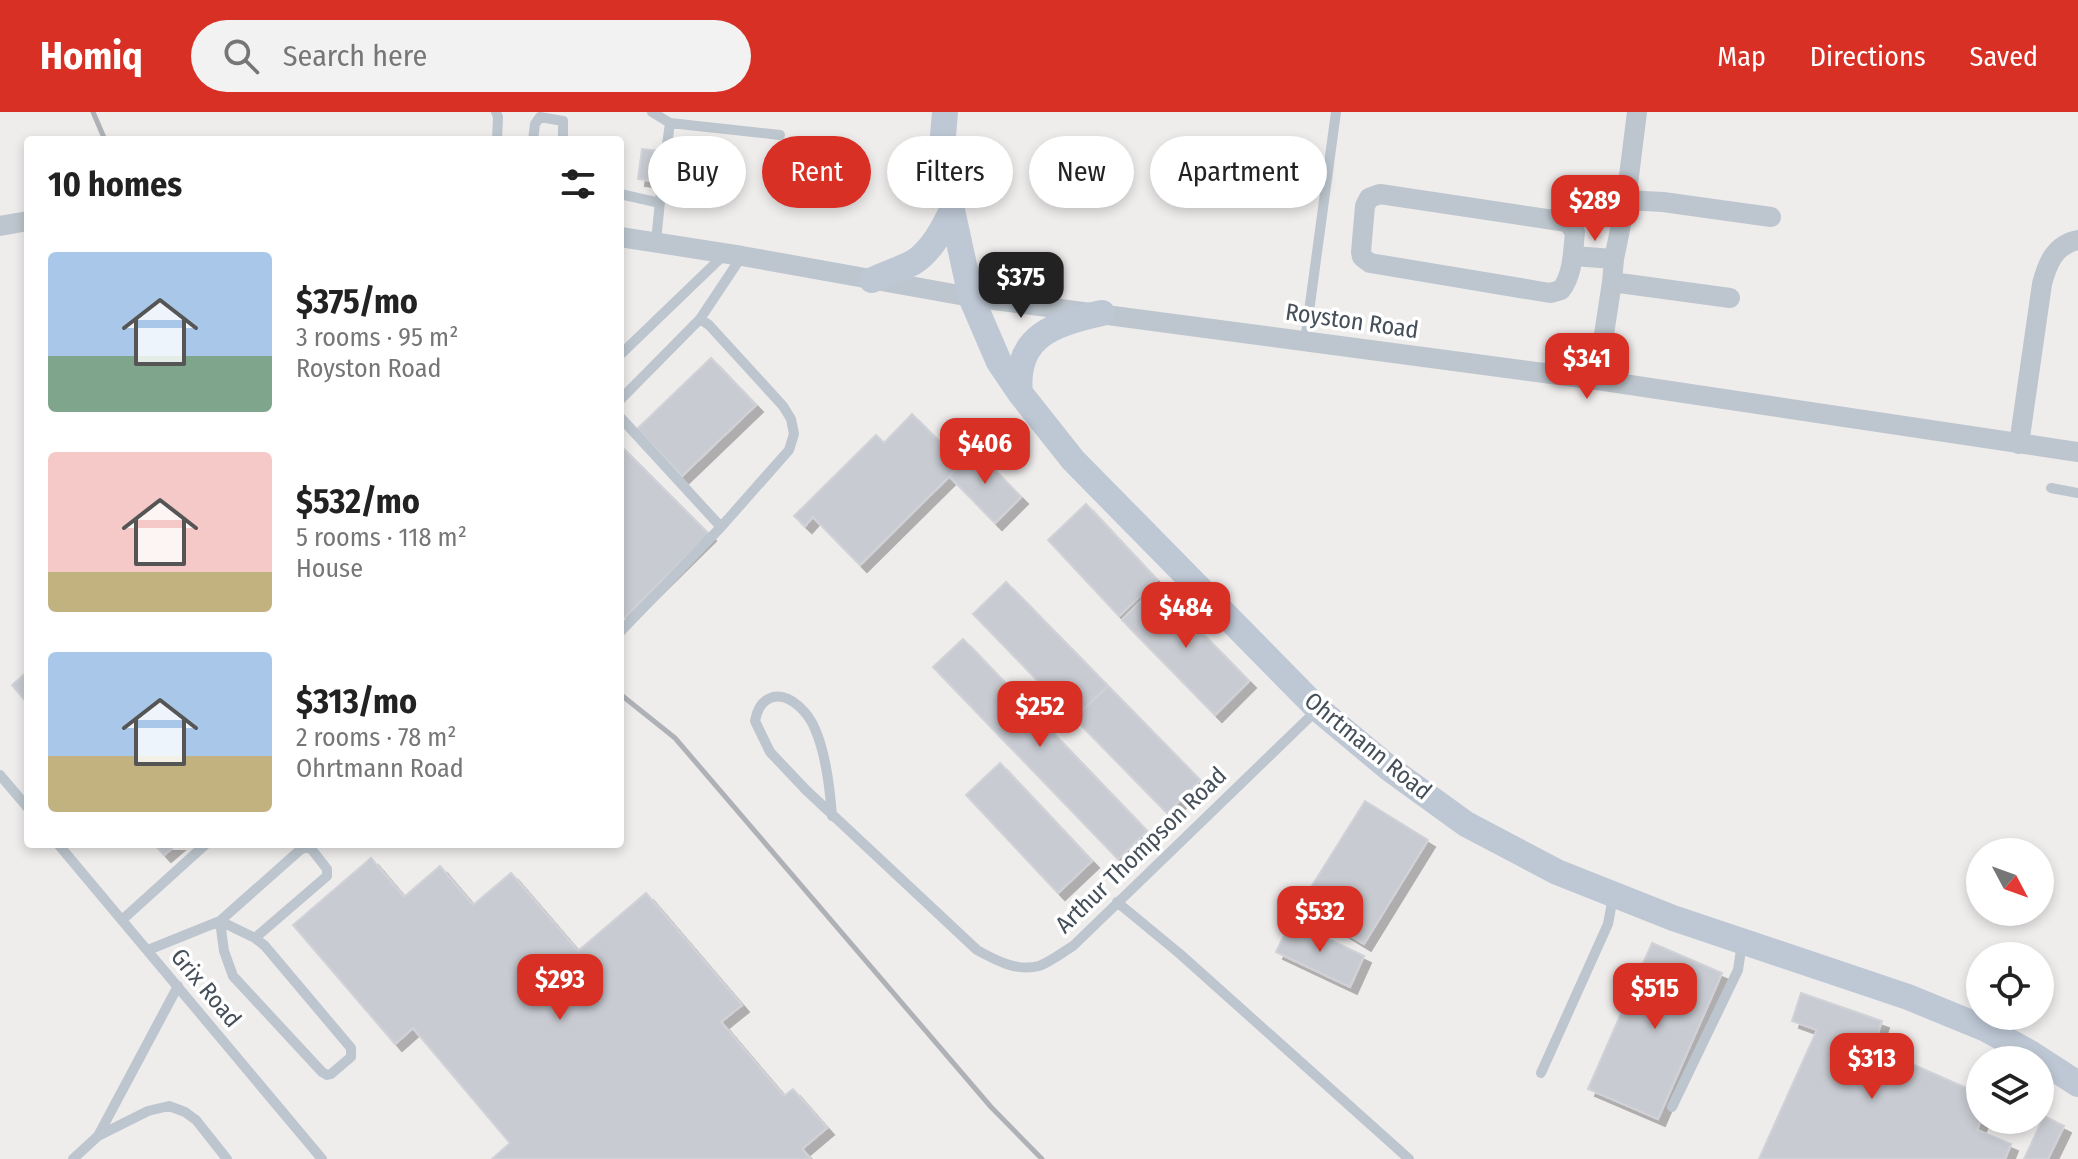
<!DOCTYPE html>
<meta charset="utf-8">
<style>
body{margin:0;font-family:"Fira Sans Condensed",sans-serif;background:#f2f2f2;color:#222;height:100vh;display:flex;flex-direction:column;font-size:30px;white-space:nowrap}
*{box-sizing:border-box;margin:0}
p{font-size:26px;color:#767676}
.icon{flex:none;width:44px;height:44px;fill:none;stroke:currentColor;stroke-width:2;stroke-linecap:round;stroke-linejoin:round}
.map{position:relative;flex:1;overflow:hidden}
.drawer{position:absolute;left:24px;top:24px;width:600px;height:712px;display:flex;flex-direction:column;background:#fff;border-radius:8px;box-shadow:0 4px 12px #0003}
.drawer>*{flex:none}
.top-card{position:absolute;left:648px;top:24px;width:760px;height:72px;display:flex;gap:16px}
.needle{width:52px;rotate:131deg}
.controls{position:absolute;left:1966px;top:726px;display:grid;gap:16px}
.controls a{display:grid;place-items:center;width:88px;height:88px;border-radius:50%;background:#fff;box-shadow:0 4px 12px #0003;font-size:40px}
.price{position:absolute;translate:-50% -68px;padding:0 18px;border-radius:16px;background:#d93025;color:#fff;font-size:26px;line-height:52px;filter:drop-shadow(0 2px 4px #0008)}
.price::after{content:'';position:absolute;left:50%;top:48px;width:24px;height:18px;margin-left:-12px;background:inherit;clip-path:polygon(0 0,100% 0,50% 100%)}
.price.on{background:#222;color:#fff}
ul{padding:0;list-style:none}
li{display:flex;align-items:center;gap:24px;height:200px;padding:0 24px}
li span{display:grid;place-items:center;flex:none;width:224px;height:160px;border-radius:8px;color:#555}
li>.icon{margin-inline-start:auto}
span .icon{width:96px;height:96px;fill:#fffc;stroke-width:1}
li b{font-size:34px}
h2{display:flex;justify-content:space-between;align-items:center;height:96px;padding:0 24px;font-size:34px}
.pill{padding:0 28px;border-radius:36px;background:#fff;box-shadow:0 4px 12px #0003;font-size:28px;line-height:72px}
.pill.on{background:#d93025;color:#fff}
header{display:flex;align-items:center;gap:48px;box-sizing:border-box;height:112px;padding:0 40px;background:#d93025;color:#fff}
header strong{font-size:38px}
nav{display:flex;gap:44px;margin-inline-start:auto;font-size:28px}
.search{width:560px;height:72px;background:#f2f2f2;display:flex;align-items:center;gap:20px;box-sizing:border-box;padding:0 28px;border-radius:44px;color:#767676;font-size:30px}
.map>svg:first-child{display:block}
</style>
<header>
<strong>Homiq</strong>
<div class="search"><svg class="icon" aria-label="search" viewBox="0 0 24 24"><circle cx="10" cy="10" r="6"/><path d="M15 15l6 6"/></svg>Search here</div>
<nav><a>Map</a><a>Directions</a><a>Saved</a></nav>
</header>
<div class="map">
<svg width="2078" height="1047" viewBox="0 0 2078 1047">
<defs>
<filter id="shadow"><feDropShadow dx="7" dy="7" stdDeviation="0" flood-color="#0004"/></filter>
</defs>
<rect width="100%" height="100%" fill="#efecec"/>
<path fill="#c8cbd1" stroke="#d0d2d8" stroke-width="2" filter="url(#shadow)" d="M642,37L685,42L681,73L638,67Z
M711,246L756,293L682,364L637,317Z
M912,302L962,352L860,453L813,405L805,414L794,404L876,323L884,331Z
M620,333L709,422L622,508L620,506Z
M975,338L1021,385L995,411L949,364Z
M1086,392L1157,468L1119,504L1048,428Z
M1006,470L1108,574L1074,606L973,502Z
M1156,474L1249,569L1215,603L1122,508Z
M963,527L1147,719L1118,747L933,555Z
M28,559V592L12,573Z
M1108,574L1200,668L1167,701L1074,606Z
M1000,651L1092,749L1058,781L966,683Z
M1365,689L1428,728L1364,832L1300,793Z
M154,732H177L164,743Z
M371,746L404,785L440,754L473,793L511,761L578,839L646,781L742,893L721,910L784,984L793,977L827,1016L802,1037L811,1047H492L510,1031L413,916L395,932L293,813Z
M1291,809L1364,844L1350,875L1276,840Z
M1652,831L1722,861L1658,1007L1588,977Z
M1801,881L1882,909L1873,935L1980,982V1008H1981L1977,1018L2011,1032L2005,1047H1759L1817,918L1792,909Z
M2044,1004L2064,1014L2048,1047H2024Z"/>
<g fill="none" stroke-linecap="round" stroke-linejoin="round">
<path stroke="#bdc6ce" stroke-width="10" d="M496,0L498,5L497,28
M652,0L670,11
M533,28L535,12L540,5L563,9V28
M666,40L670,11L780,23
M620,82L660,91
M656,129L662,70
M700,207L742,144
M1305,229L1336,0
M620,243L725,142
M620,288L700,207L709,213L783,294L791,307L794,322L789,338L721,415L620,520
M620,305L721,415
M2051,376L2078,381
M0,663L28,696
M832,704C830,677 826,642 815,617C809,602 791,581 773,585C762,588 757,598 755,609L770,640L806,678L977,838C995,848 1017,860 1039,854C1050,850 1063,840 1073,834L1318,597
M58,732L322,1047
M1117,790L1180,842L1409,1047
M122,808L206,732
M220,809L255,826L265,834L351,936V945L331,962L327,963L322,960L233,864L224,839Z
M148,838L220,809L300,738L309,734L327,757V764L255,826
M1541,961L1608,812L1613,785
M1672,995L1738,858L1742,831
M99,1022L178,874
M73,1047L98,1024L148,999L169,994L185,1000L196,1008L227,1047"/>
<path stroke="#bdc6ce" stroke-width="20" d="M1380,82L1567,110L1575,120C1573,139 1573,163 1561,178L1550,181L1370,151L1362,145L1361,140L1365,94L1369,86Z
M1626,88L1663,90L1771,105
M0,114L28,109
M620,125L742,144L971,185L1597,268L2078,340
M1573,144L1614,147
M1612,170L1730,186
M1597,268L1612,170L1614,147L1626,88L1637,0
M2019,332L2042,172C2047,152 2055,132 2078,128"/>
<path stroke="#bec8d5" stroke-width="26" d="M945,0L943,24L952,98L971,185L999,250L1020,281L1073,348L1318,597L1390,657L1466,712L1557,760L1673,806L1908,885L1986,917L2030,941L2078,972
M872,168C885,162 901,157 914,150C932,138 943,117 952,98
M1020,281C1014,224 1055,211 1102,201"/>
<path stroke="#aeb1b6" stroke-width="5" d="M93,0L105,28
M620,582L675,626L991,995L1042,1047"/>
</g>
<g text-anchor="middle" stroke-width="7" stroke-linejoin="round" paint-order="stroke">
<g font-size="24" fill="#454f59" stroke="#fff">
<text transform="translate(1352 209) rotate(8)" y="8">Royston Road</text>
<text transform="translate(1368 634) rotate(39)" y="8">Ohrtmann Road</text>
<text transform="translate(1141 738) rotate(-44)" y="8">Arthur Thompson Road</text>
<text transform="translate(206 876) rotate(50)" y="8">Grix Road</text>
</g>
</g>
</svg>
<div class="controls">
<a><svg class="needle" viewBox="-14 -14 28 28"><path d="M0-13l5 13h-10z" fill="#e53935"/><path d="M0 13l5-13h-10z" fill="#767676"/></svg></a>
<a><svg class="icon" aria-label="locate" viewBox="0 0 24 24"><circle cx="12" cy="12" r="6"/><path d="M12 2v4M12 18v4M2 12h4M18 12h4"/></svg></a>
<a><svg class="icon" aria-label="layers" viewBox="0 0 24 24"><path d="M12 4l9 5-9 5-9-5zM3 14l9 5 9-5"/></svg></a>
</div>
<b class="price" style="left:1595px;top:131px">$289</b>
<b class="price on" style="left:1021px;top:208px">$375</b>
<b class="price" style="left:1587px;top:289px">$341</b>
<b class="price" style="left:985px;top:374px">$406</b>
<b class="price" style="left:1186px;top:538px">$484</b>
<b class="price" style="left:1040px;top:637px">$252</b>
<b class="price" style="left:1320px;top:842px">$532</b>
<b class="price" style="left:560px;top:910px">$293</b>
<b class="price" style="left:1655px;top:919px">$515</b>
<b class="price" style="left:1872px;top:989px">$313</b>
<div class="top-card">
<a class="pill">Buy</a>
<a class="pill on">Rent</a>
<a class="pill">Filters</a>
<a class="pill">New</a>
<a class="pill">Apartment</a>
</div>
<section class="drawer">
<h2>10 homes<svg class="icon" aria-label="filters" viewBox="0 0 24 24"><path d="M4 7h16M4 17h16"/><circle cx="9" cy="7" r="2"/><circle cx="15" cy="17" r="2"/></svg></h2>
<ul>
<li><span style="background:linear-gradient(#a9c7e8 65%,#7fa58c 0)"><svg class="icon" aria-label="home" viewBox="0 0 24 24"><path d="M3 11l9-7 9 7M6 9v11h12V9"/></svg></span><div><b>$375/mo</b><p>3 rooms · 95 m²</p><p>Royston Road</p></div></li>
<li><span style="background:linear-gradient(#f6c9c9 75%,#c2b280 0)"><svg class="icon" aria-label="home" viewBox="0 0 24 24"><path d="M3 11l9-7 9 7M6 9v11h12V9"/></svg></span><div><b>$532/mo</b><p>5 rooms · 118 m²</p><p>House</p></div></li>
<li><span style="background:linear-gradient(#a9c7e8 65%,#c2b280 0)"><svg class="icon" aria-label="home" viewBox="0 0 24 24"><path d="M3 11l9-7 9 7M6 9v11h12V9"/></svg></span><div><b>$313/mo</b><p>2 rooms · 78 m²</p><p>Ohrtmann Road</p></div></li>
</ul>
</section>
</div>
